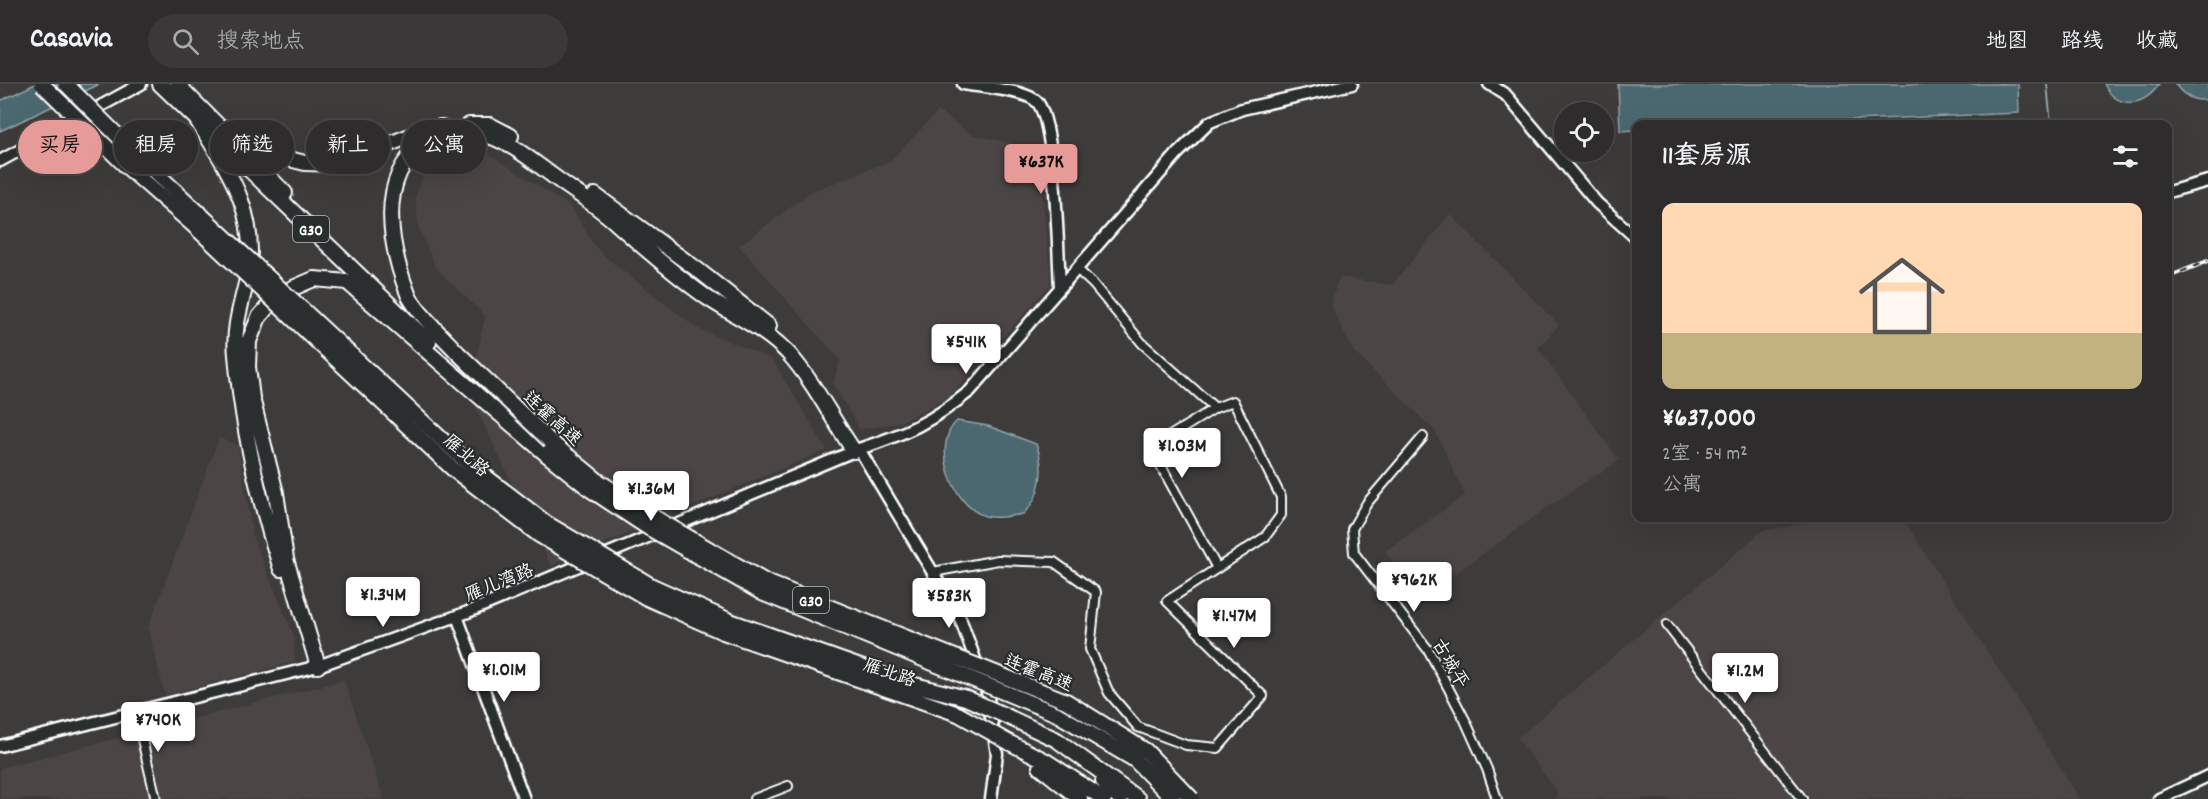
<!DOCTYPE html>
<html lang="zh">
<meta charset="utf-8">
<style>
body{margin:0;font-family:Dekko,"LXGW WenKai TC",sans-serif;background:#3a3838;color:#f1f3f6;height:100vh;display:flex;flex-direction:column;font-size:22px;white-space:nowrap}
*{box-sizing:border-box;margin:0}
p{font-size:20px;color:#a7a7a9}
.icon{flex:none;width:33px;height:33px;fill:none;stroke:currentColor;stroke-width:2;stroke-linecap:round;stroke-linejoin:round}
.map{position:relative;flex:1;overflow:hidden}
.panel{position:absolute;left:1632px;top:36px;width:540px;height:402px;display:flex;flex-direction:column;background:#2e2c2c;border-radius:12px;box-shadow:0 6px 24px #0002,0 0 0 2px #494848}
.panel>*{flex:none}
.hud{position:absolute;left:18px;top:36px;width:570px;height:54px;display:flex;gap:12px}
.fabs{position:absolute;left:1554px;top:18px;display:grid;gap:12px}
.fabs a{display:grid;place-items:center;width:60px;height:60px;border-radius:50%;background:#2e2c2c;box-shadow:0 6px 24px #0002,0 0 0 2px #494848;font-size:30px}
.price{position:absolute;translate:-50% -51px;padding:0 14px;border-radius:6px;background:#fff;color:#222;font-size:20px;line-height:39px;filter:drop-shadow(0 2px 3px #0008)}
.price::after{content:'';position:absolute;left:50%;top:36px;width:18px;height:14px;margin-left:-9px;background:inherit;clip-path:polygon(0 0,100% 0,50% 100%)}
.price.active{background:#e69b98;color:#111}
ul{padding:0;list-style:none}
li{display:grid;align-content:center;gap:12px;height:318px;padding:0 30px}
li span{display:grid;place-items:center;height:186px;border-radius:12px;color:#555}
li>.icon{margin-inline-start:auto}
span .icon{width:108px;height:108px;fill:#fffc;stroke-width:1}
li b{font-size:26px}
h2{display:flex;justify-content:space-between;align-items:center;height:72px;padding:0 30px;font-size:26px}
.tag{padding:0 21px;border-radius:27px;background:#2e2c2c;box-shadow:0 6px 24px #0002,0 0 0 2px #494848;font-size:21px;line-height:54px}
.tag.active{background:#e69b98;color:#111}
header{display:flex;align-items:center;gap:36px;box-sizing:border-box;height:84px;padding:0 30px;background:#2e2c2c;border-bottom:2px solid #494848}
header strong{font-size:28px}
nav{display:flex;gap:33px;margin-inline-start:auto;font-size:21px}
.search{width:420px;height:54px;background:#3a3838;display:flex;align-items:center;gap:15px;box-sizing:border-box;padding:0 21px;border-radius:33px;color:#a7a7a9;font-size:22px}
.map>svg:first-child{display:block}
</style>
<header>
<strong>Casavia</strong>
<div class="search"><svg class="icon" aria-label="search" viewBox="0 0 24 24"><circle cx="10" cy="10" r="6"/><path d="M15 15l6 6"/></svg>搜索地点</div>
<nav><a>地图</a><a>路线</a><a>收藏</a></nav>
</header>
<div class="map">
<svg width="2208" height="715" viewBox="0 0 2208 715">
<rect width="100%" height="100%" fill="#3e3b3b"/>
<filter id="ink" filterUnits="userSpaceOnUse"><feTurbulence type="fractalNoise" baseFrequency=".0167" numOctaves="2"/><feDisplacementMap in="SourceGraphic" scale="12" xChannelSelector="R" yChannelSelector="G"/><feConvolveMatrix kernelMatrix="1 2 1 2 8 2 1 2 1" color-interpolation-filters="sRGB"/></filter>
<g filter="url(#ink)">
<path fill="#4c4544" d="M938,27L971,50L1038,65L1051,200L949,313L901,338L860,346L833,300L840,276L739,162L810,108L890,77Z
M451,65L484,67L571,123L594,161L608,175L697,244L772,275L827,366L551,482L469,309L485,232L436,184L419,145L415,113L423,93L435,75Z
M1450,130L1559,241L1538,264L1619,376L1545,425L1419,516L1385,467L1465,411L1435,347L1354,268L1330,221L1339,193L1392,201Z
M219,354L238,362L253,454L294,552L295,578L165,611L148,544Z
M1835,434H1903L2080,715H1555L1557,708L1517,654L1762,447Z
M344,596L384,715H0V684Z"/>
<path fill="#4b676f" stroke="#93a4a9" stroke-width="1.5" d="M35,0H100L0,47V17Z
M1618,0H2018L2019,29L1759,40H1636V46L1620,47Z
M2104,0H2159C2145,23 2117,26 2104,0Z
M2175,0H2208V15C2193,19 2183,11 2175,0Z
M957,337L988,342L1036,360C1045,382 1042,414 1023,430C1011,432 998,435 985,432C952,422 931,360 957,337Z"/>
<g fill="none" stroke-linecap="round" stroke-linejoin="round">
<path stroke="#93a4a9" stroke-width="2" d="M2047,0L2051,40"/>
<defs>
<path id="street" d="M1215,324L1154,362L1155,371L1217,484
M1423,353L1367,419L1352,445L1354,469L1429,567L1465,636L1487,685L1497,715
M933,488L998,476L1054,478L1096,508L1090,565L1109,609L1138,643L1186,661L1218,664L1263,612L1167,517L1265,453L1281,431V413L1233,317L1215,324L1142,259L1093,200L1077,185
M1667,541L1802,715
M136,630L156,715
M754,715L788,702"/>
<path id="secondary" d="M963,0C980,3 1028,6 1038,19C1056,43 1058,169 1060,204
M1489,0L1506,11L1597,119L1636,154
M0,77L141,0
M2168,108L2208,97
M859,365L960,534L987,608L997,670L991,715
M457,532L524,715
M0,662L318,582L468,528L859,365C905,350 932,338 970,307L1178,69L1210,38L1242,25L1352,0
M2159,715L2208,692"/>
<path id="highway" d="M160,0L429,258
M177,0L285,109
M197,36C229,88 260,131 247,195C241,222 233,243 236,271C242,343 259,417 281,485
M469,41H490L511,52
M222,43L265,69L305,79L338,80L410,52L441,43
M595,111L698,186L769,242
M458,269C446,256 413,224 408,210C390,163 376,94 423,60C439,48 460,44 479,49C508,56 530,75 553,92C573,107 596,121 615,138C644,164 674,190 706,213C734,232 764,244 788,269C814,298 832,335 854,367
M318,582L286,475L276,409L252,314L248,283L249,257L259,233L279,210L314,195L347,198L546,370
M1004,631L1057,656L1138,715
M1010,659L1046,677L1104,715
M1040,683L1080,715
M1103,697L1120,715"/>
</defs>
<use href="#street" stroke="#fff" stroke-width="12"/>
<use href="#secondary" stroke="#fff" stroke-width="15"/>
<use href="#highway" stroke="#fff" stroke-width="18"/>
<use href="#street" stroke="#2a2d2e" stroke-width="8"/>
<use href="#secondary" stroke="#2a2d2e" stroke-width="10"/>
<use href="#highway" stroke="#2a2d2e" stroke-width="14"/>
<defs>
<path id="rail" d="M2168,193L2208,177"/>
</defs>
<use href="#rail" stroke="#fff" stroke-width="4.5"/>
<use href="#rail" stroke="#2a2d2e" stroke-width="2" stroke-dasharray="7" stroke-linecap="butt"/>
<defs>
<path id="highway-bridge" d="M42,0L127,83L192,140L454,386L539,451L645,513L723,548L958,630L1010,659
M66,0L139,73L464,376L546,439L652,502L730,537L903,598L966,614L1004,631
M458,269L552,359L597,396L650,431L766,498L1066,617L1146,667L1192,715
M546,370L591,406L647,443L762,509L1057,630L1135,676L1173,715"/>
</defs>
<use href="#highway-bridge" stroke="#fff" stroke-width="18" stroke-linecap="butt"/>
<use href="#highway-bridge" stroke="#2a2d2e" stroke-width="14"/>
</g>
</g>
<g text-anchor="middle" stroke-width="4.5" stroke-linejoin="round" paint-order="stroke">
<g fill="#2a2d2e" stroke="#bfc0c0" stroke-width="1.5">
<rect x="293" y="132" width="36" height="26" rx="4.5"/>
<rect x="793" y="503" width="36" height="26" rx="4.5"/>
</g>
<g font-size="16" font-weight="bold" fill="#fff">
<text x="311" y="151">G30</text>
<text x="811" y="522">G30</text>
</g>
<g font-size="18" fill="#fff" stroke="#2a2d2e">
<text transform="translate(553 334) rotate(42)" y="6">连霍高速</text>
<text transform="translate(467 371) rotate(41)" y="6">雁北路</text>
<text transform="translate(499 498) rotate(-22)" y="6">雁儿湾路</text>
<text transform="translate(1451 579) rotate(60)" y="6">古城平</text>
<text transform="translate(890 588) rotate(19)" y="6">雁北路</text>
<text transform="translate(1039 588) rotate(22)" y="6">连霍高速</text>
</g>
</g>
</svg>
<div class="fabs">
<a><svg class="icon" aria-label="locate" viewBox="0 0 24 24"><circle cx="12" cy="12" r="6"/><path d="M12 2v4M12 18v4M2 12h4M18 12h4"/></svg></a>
</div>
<b class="price active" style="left:1041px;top:111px">¥637K</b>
<b class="price" style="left:966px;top:291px">¥541K</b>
<b class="price" style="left:1182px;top:395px">¥1.03M</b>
<b class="price" style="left:651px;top:438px">¥1.36M</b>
<b class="price" style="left:1414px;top:529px">¥962K</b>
<b class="price" style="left:383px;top:544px">¥1.34M</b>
<b class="price" style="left:949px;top:545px">¥583K</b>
<b class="price" style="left:1234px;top:565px">¥1.47M</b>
<b class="price" style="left:504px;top:619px">¥1.01M</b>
<b class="price" style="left:1745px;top:620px">¥1.2M</b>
<b class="price" style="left:158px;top:669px">¥740K</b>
<div class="hud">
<a class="tag active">买房</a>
<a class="tag">租房</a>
<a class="tag">筛选</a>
<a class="tag">新上</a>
<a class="tag">公寓</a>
</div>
<section class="panel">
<h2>11套房源<svg class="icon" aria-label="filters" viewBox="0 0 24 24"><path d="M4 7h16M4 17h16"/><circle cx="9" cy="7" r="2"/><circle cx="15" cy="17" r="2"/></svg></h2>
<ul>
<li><span style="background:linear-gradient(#ffd9b3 70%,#c2b280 0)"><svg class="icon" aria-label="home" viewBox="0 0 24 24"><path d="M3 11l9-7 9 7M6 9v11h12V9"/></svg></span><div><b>¥637,000</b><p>2室 · 54 m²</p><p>公寓</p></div></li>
</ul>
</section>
</div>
